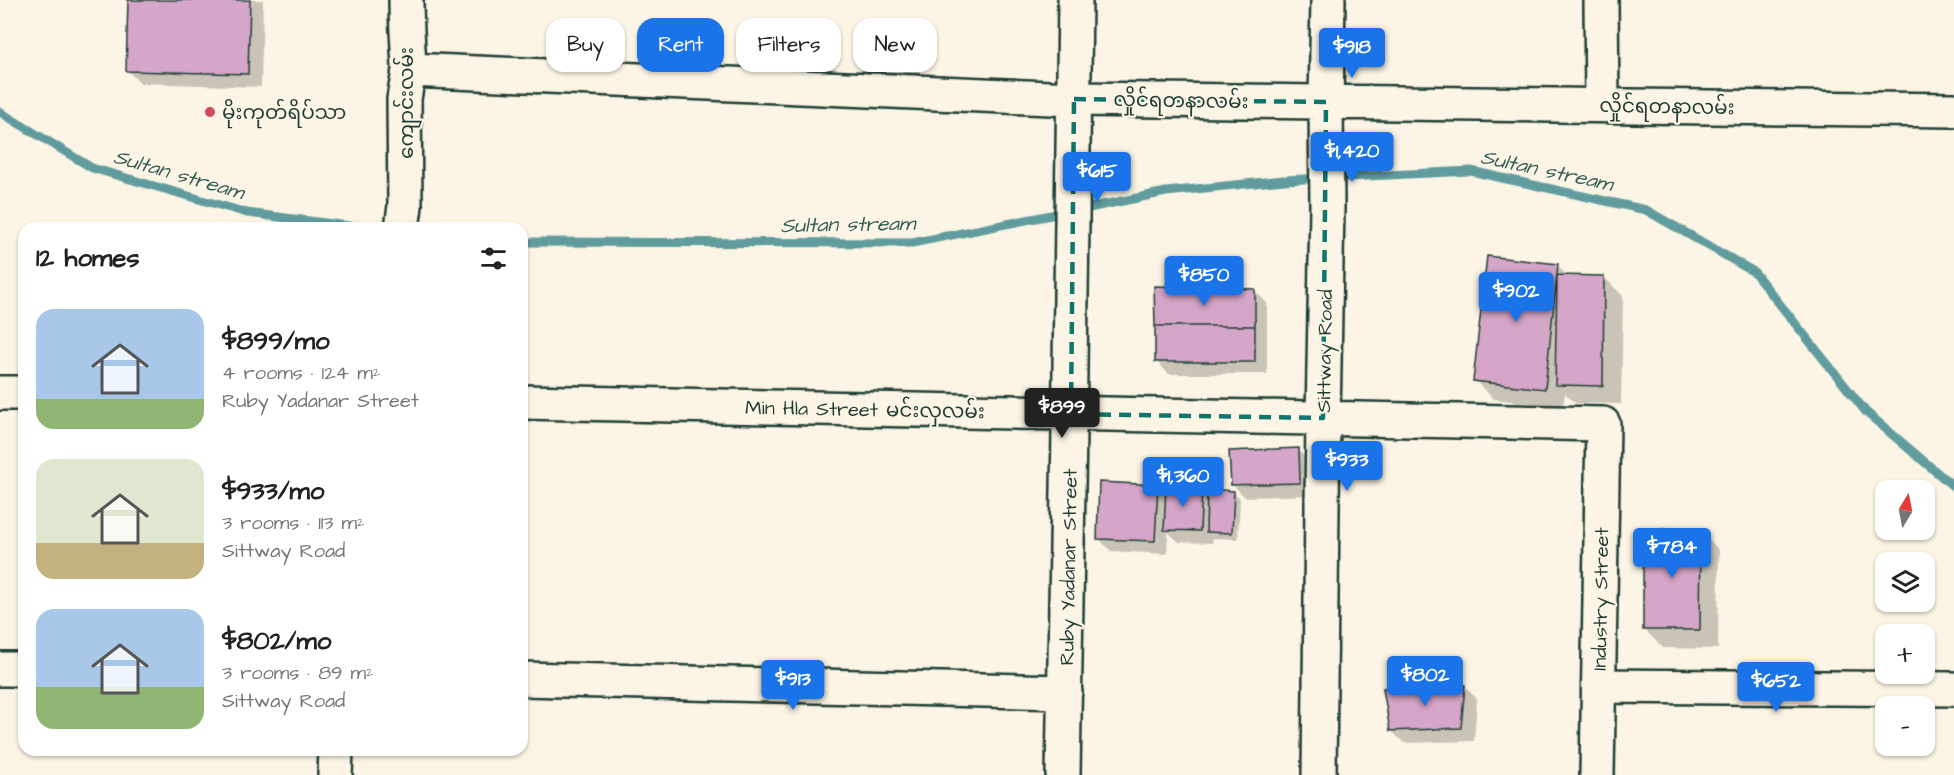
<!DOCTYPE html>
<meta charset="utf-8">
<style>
body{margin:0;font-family:"Architects Daughter","Noto Sans Myanmar",sans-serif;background:#f2f2f2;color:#222;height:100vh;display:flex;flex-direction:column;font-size:22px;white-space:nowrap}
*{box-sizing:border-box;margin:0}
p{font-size:20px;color:#767676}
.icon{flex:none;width:33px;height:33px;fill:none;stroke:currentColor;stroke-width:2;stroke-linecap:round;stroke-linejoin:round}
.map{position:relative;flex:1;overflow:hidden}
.sheet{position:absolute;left:18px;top:222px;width:510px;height:534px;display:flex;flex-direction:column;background:#fff;border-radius:18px;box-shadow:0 2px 4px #0004}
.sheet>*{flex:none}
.guide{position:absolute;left:546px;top:18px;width:570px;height:54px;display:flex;gap:12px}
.needle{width:39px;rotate:10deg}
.fabs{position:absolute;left:1875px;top:480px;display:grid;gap:12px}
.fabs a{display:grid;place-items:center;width:60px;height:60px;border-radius:12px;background:#fff;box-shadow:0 2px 4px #0004;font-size:30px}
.price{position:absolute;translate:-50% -51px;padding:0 14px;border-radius:6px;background:#1a73e8;color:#fff;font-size:20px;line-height:39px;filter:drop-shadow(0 2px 3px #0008)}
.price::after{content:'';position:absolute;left:50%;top:36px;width:18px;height:14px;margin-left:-9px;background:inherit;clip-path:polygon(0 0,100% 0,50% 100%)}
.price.selected{background:#222;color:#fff}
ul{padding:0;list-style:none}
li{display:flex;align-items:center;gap:18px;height:150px;padding:0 18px}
li span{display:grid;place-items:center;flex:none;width:168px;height:120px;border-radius:18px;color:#555}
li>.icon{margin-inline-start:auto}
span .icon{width:72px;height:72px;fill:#fffc;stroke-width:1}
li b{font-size:26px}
h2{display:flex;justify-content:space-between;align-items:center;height:72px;padding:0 18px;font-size:26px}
.pill{padding:0 21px;border-radius:18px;background:#fff;box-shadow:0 2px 4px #0004;font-size:21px;line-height:54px}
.pill.selected{background:#1a73e8;color:#fff}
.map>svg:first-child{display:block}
</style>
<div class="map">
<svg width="1954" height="775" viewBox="0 0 1954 775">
<rect width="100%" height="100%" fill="#fcf5e5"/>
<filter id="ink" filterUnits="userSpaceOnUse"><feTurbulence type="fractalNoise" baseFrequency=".0167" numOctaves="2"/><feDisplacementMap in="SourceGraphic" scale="12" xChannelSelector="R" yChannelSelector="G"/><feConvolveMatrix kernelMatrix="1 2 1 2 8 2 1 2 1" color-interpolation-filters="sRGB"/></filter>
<g filter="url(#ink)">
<path fill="#0003" d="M129,0H263L261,87L140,83L127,70Z
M1557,266L1568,276L1604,277L1623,296L1621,404L1575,403L1565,393L1563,407L1494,399L1475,381Z
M1254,290L1267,303V374H1169L1156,361Z
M1298,450L1311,463L1313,495L1245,497L1232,484Z
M1157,487L1167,497L1201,488L1209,496L1234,492L1240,499L1238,539L1213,538L1212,543L1179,542L1168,532L1167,554L1111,551L1098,538Z
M1700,531L1719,550L1718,649L1663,648L1644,629Z
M1464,686L1477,699L1474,741L1404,743L1391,730Z"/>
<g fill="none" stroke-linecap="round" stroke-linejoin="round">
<path stroke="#609c9e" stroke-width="9" d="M0,112L92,168L247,213L364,228
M1079,210L1166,192L1284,180L1471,171L1646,210L1754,272L1866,412L1954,487
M522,242L912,243L1066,212"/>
</g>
<path fill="#d5a6c8" stroke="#1f3d34" stroke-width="1.5" d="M128,0H250L248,74L126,71Z
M1487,256L1558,264L1545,389L1473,381Z
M1557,275L1604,276L1603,386L1555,385Z
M1154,286L1255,289V326H1155Z
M1155,326H1255V362H1155Z
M1299,448L1300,483L1231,485L1229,451Z
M1099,482L1158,485L1155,541L1097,539Z
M1166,486L1202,487L1200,531L1164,530Z
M1207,489L1234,491L1232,533L1206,532Z
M1643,529H1701L1700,630H1643Z
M1465,685L1461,728L1390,731L1383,688Z"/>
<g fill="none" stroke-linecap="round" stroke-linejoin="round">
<defs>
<path id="street" d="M1601,0L1602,105
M409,70L1074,99L1954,110
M402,228L405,206L404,100C405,89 409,77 409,67C408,44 406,23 406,0
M0,393H24
M522,402L1603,424L1597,775
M0,669H24
M522,679L1065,692
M1599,686L1954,689
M335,775L336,750
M1063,775C1069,517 1071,258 1075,0
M1319,775L1323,418L1327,208L1326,102L1328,0"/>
</defs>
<use href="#street" stroke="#1f3d34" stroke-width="38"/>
<use href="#street" stroke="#fcf5e5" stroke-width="33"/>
</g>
</g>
<path fill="none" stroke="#0f766e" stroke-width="4.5" stroke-dasharray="12 8" stroke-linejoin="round" d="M1074,99L1326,102L1323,418L1071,414Z"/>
<circle fill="#d1495b" stroke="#fcf5e5" stroke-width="2" cx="210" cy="112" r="6"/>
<g text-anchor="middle" stroke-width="4.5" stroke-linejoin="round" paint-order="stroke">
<g font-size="20" fill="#1f3d34" stroke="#fcf5e5">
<text transform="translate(1181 100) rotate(1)" y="7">လှိုင်ရတနာလမ်း</text>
<text transform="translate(406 103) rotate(-90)" y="7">ကျောင်းလမ်း</text>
<text transform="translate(1667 106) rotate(1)" y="7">လှိုင်ရတနာလမ်း</text>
<text transform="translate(1324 351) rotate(-89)" y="7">Sittway Road</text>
<text transform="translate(865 409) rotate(1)" y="7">Min Hla Street မင်းလှလမ်း</text>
<text transform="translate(1068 567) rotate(-89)" y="7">Ruby Yadanar Street</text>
<text transform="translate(1600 599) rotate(-89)" y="7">Industry Street</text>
</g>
<g font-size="20" fill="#1f3d34" stroke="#fcf5e5" text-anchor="start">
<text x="222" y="119">မိုးကုတ်ရိပ်သာ</text>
</g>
<g font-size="21" font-style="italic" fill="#355d57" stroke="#fcf5e5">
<text transform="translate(1547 170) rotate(12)" y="7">Sultan stream</text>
<text transform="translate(179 174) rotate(16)" y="7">Sultan stream</text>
<text transform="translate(848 224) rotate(-1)" y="7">Sultan stream</text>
</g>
</g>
</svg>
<div class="fabs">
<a><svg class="needle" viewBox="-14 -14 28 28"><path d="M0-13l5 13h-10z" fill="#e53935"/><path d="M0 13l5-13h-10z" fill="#767676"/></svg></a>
<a><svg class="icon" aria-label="layers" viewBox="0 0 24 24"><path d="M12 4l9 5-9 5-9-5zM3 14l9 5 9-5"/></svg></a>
<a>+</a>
<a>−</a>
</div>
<b class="price" style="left:1352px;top:79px">$918</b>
<b class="price" style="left:1352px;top:183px">$1,420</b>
<b class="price" style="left:1097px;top:203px">$615</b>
<b class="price" style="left:1204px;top:307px">$850</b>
<b class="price" style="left:1516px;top:323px">$902</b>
<b class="price selected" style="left:1062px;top:439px">$899</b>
<b class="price" style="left:1347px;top:492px">$933</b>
<b class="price" style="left:1183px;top:508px">$1,360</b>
<b class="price" style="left:1672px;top:579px">$784</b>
<b class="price" style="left:1425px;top:707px">$802</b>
<b class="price" style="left:793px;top:711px">$913</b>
<b class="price" style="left:1776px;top:713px">$652</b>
<div class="guide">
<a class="pill">Buy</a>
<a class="pill selected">Rent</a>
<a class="pill">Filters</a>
<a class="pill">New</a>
</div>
<section class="sheet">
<h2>12 homes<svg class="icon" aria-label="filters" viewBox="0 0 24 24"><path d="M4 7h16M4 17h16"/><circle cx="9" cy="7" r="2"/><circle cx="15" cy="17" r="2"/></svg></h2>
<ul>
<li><span style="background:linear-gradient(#a9c7e8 75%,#8fb573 0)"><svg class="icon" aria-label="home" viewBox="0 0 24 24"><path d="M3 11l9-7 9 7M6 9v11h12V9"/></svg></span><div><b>$899/mo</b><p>4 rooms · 124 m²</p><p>Ruby Yadanar Street</p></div></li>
<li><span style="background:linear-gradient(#dfe7d0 70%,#c2b280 0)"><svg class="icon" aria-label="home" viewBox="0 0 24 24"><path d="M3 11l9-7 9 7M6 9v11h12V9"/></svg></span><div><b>$933/mo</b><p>3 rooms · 113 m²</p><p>Sittway Road</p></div></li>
<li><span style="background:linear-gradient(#a9c7e8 65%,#8fb573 0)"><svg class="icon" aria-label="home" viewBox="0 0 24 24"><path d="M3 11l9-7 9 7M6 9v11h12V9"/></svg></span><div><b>$802/mo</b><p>3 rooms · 89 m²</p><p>Sittway Road</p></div></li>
</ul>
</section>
</div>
